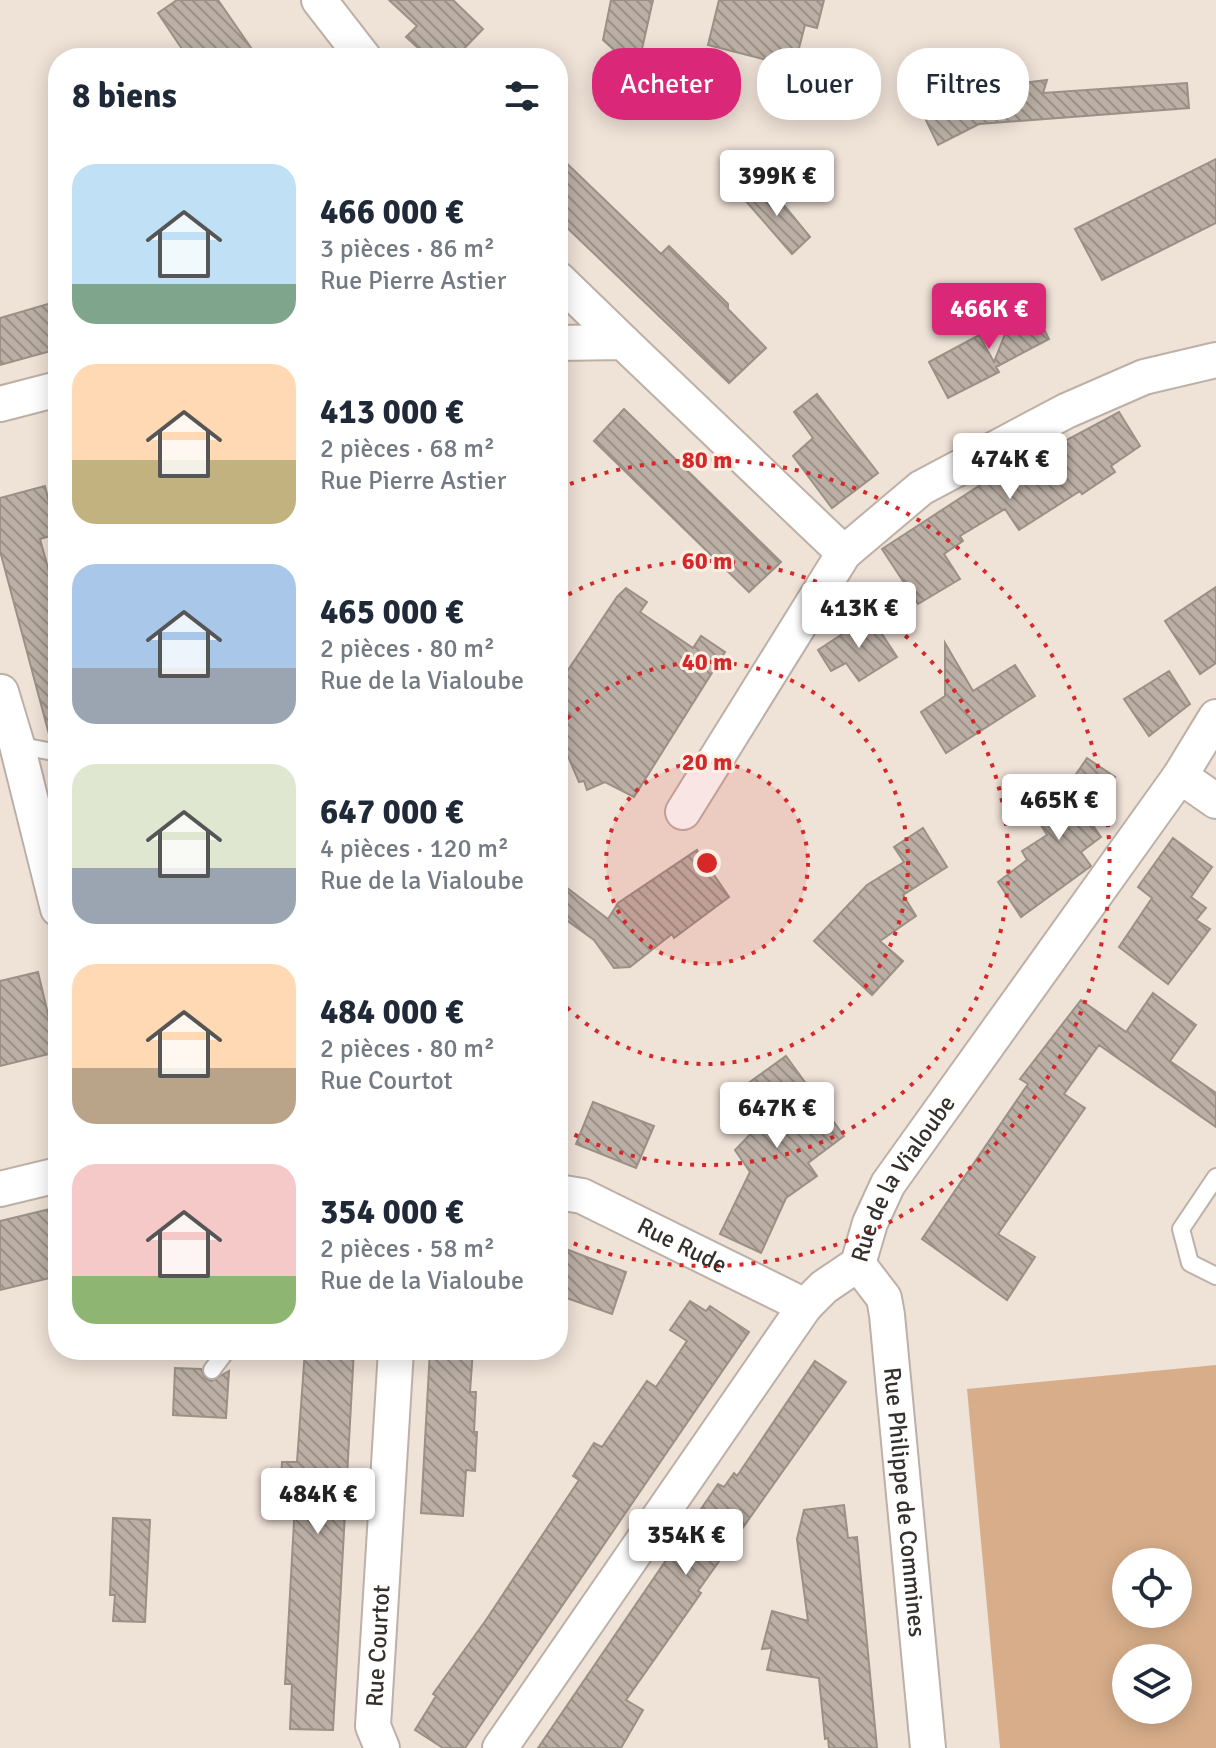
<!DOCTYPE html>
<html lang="fr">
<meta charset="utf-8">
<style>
body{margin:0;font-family:Signika,sans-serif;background:#f6f6f7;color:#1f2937;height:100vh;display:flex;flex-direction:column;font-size:30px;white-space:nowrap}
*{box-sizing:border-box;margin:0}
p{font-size:26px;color:#747a83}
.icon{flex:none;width:44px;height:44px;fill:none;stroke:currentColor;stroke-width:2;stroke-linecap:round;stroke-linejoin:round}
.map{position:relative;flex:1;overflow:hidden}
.drawer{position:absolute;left:48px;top:48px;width:520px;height:1312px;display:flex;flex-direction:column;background:#fff;border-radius:32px;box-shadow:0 4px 20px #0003}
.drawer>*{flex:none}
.hud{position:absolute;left:592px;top:48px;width:504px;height:72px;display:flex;gap:16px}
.controls{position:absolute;left:1112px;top:1548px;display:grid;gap:16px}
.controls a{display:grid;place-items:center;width:80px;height:80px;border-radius:50%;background:#fff;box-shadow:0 4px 20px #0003;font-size:40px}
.price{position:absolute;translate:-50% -68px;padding:0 18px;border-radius:8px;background:#fff;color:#222;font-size:26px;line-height:52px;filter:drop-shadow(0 2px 4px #0008)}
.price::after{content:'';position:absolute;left:50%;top:48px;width:24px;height:18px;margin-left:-12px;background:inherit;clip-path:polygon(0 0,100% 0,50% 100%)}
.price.active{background:#db2777;color:#fff}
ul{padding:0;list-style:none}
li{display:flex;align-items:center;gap:24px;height:200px;padding:0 24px}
li span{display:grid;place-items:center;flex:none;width:224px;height:160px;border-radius:24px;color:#555}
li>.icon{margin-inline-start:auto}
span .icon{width:96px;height:96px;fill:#fffc;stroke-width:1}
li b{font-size:34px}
h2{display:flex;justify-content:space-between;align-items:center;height:96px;padding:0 24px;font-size:34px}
.chip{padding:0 28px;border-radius:32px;background:#fff;box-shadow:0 4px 20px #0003;font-size:28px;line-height:72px}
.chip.active{background:#db2777;color:#fff}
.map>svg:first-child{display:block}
</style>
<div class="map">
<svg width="1216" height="1748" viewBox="0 0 1216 1748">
<defs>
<pattern id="building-back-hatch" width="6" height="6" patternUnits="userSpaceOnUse" patternTransform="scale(2)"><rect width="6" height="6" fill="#bcb0a6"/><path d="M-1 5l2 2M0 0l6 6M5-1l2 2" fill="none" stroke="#9a9087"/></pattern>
</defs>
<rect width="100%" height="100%" fill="#efe2d7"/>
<path fill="#d8ae8a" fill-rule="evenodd" d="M1216,1365V1748H1000L967,1389ZM1126,1562H1178V1614H1126ZM1126,1658H1178V1710H1126Z"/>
<path fill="url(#building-back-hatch)" stroke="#9b9086" stroke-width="2" d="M177,0H218L258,58H188L158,13Z
M389,0H453L483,29L455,58H429L406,37L417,26Z
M611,0H653L637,71L603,40Z
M719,0H824L817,28L805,25L794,67L708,45Z
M1047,80L1043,93L1187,83L1189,108L979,124L938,145L924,116L949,108L950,92Z
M558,155L661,254L669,246L728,304V309L766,348L729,383L558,219Z
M1216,159V223L1102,280L1075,229Z
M764,181L810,237L792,254L745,200Z
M1023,288L1049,339L996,367L999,372L948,398L929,362L979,335L994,362Z
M58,301V349L0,365V318Z
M817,394L878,473L832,508L793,456L813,438L794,412Z
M624,409L781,562L749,592L594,441Z
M1119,412L1140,446L1111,466L1115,472L1082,494L1080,491L1019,530L1005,509L960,536L963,541L944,554L960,579L918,604L882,549L1028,454L1049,443L1052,448Z
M45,486L57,534L40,539L58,604V737L50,738L0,551V498Z
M1216,587V663L1200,674L1165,621Z
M626,588L647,602L640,612L693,648L701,636L725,652L634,797L605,782L587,790L584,781L579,782L558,733V663L568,670L617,597Z
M870,616L897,657L859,681L846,663L831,671L818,650Z
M945,643L973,691L1015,665L1035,696L946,753L921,712L945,696Z
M1169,671L1190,704L1149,736L1124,699Z
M1087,758L1115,777L1087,817L1101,837L1081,852L1091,866L1021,917L998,882L1027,860L1022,851L1047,835L1038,820L1051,811Z
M923,828L947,867L903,895L916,916L880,941L903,961L872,995L814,941L867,885L904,862L894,847Z
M1173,838L1212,867L1191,897L1206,908L1196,920L1210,929L1168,984L1119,947L1152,898L1138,887Z
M697,850L729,897L674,938L672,934L630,967L614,968L594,940L558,914V881L608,919L618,903Z
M38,972L57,1052L0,1066V981Z
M1153,993L1196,1025L1170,1061L1216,1093V1127L1099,1045L1064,1094L1085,1108L998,1234L1035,1257L1007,1300L922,1239L1028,1084L1020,1079L1081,1000L1126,1032Z
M786,1056L844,1136L808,1163L817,1176L786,1198L761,1253L720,1234L750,1172L735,1150L760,1124L736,1092Z
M593,1102L654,1126L636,1168L576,1144Z
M58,1207V1276L0,1290V1221Z
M558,1246L626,1272L612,1314L558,1295Z
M690,1301L706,1311L710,1306L749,1332L465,1748H443L415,1730L436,1696L433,1694L486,1620L579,1480L573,1476L594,1443L602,1447L647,1381L656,1387L687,1341L670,1330Z
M305,1350H354L333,1730L290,1729L292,1684H285L295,1504L280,1503L282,1462H297Z
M430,1350H473L470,1392H476L474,1432H477L475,1471L466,1470L463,1516L421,1513Z
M815,1361L846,1382L698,1591L701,1593L626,1700L643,1710L621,1748H538L718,1484L724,1487L734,1473L737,1476Z
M175,1368L201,1369L205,1378L211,1381L229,1371L226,1418L173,1415Z
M844,1505L848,1538L857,1537L877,1748H829L828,1738L825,1739L819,1678L767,1670L772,1648L762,1649L772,1611L808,1621L797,1539L804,1510Z
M113,1518L150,1520L145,1622L113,1621L115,1595H110Z"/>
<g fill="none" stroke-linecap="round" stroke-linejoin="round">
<defs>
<path id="lane" d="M17,745L58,753
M1216,1177L1181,1229L1190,1263L1216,1276
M212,1370L227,1350"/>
<g id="street">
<path d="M319,0L364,58"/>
<path d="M558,279L623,342"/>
<path d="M558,343L623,342L844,553"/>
<path d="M0,404L58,389"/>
<path d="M1,692L17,745L58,909"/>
<path d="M1180,776L1216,801"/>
<path d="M683,812L844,553L921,488L1066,411L1144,377L1216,360"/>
<path d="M0,1189L58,1175"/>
<path id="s1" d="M558,1192L582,1196L805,1306"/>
<path id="s2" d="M858,1264L884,1298L887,1315L928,1748"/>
<path id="s3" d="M382,1748L373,1726L396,1350"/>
<path id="s4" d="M500,1748L805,1306L824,1287L858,1264L870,1223L888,1184L1180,776L1216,717"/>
</g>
</defs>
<use href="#lane" stroke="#bdb0a6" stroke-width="20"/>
<use href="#street" stroke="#bdb0a6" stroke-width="38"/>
<use href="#lane" stroke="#fff" stroke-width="16"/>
<use href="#street" stroke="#fff" stroke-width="34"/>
</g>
<circle cx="707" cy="863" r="101" fill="#d62828" fill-opacity=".12"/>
<g fill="none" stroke="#d62828" stroke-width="4" stroke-dasharray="4 8">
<circle cx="707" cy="863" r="101"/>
<path d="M559 727A201 201 0 1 1 559 999"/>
<path d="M558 600A302 302 0 1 1 558 1126"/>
<path d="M559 488A403 403 0 1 1 559 1238"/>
</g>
<g text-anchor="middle" stroke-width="6" stroke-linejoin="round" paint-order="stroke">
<g font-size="24" fill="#35302c" stroke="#fcefe4">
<text dy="8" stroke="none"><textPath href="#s4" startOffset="702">Rue de la Vialoube</textPath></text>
<text dy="8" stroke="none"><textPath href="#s1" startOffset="136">Rue Rude</textPath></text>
<text dy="8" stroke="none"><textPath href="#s2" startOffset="248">Rue Philippe de Commines</textPath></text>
<text dy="8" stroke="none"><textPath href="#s3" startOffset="104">Rue Courtot</textPath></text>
</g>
</g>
<circle cx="707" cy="863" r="12" fill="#d62828" stroke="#fcefe4" stroke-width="4"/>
<g font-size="24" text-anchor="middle" font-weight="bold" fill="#d62828" stroke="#fcefe4" stroke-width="6" stroke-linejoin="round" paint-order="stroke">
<text x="707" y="468">80 m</text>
<text x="707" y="569">60 m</text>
<text x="707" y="670">40 m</text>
<text x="707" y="770">20 m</text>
</g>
</svg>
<div class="controls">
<a><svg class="icon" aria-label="locate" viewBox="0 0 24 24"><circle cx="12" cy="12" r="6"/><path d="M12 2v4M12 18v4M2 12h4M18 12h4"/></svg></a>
<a><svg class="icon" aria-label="layers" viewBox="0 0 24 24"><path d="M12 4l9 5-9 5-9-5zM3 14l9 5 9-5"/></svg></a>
</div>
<b class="price" style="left:777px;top:218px">399K €</b>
<b class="price active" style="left:989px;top:351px">466K €</b>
<b class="price" style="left:1010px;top:501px">474K €</b>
<b class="price" style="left:859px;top:650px">413K €</b>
<b class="price" style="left:1059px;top:842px">465K €</b>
<b class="price" style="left:777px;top:1150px">647K €</b>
<b class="price" style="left:318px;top:1536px">484K €</b>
<b class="price" style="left:686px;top:1577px">354K €</b>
<div class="hud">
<a class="chip active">Acheter</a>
<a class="chip">Louer</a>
<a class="chip">Filtres</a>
</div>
<section class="drawer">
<h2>8 biens<svg class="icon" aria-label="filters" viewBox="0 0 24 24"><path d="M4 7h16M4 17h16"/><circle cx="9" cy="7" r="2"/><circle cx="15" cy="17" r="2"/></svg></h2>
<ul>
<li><span style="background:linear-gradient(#bfe0f5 75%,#7fa58c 0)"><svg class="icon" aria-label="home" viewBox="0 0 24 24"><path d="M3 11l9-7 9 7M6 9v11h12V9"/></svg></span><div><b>466 000 €</b><p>3 pièces · 86 m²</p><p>Rue Pierre Astier</p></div></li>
<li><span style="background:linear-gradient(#ffd9b3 60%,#c2b280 0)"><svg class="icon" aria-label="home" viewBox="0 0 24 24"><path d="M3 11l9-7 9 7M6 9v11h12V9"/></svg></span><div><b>413 000 €</b><p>2 pièces · 68 m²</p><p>Rue Pierre Astier</p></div></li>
<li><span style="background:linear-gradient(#a9c7e8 65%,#9aa5b1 0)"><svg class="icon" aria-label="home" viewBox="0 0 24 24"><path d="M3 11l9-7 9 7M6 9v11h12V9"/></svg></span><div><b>465 000 €</b><p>2 pièces · 80 m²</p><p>Rue de la Vialoube</p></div></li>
<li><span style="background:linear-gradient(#dfe7d0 65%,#9aa5b1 0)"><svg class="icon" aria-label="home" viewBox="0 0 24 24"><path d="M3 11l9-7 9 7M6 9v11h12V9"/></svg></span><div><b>647 000 €</b><p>4 pièces · 120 m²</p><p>Rue de la Vialoube</p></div></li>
<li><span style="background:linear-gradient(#ffd9b3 65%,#b9a48a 0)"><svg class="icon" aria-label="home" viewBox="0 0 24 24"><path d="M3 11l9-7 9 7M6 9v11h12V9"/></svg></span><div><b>484 000 €</b><p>2 pièces · 80 m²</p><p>Rue Courtot</p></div></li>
<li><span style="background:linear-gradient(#f6c9c9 70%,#8fb573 0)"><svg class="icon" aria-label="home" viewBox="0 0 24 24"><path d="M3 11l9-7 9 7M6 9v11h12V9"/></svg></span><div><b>354 000 €</b><p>2 pièces · 58 m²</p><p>Rue de la Vialoube</p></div></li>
</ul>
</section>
</div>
